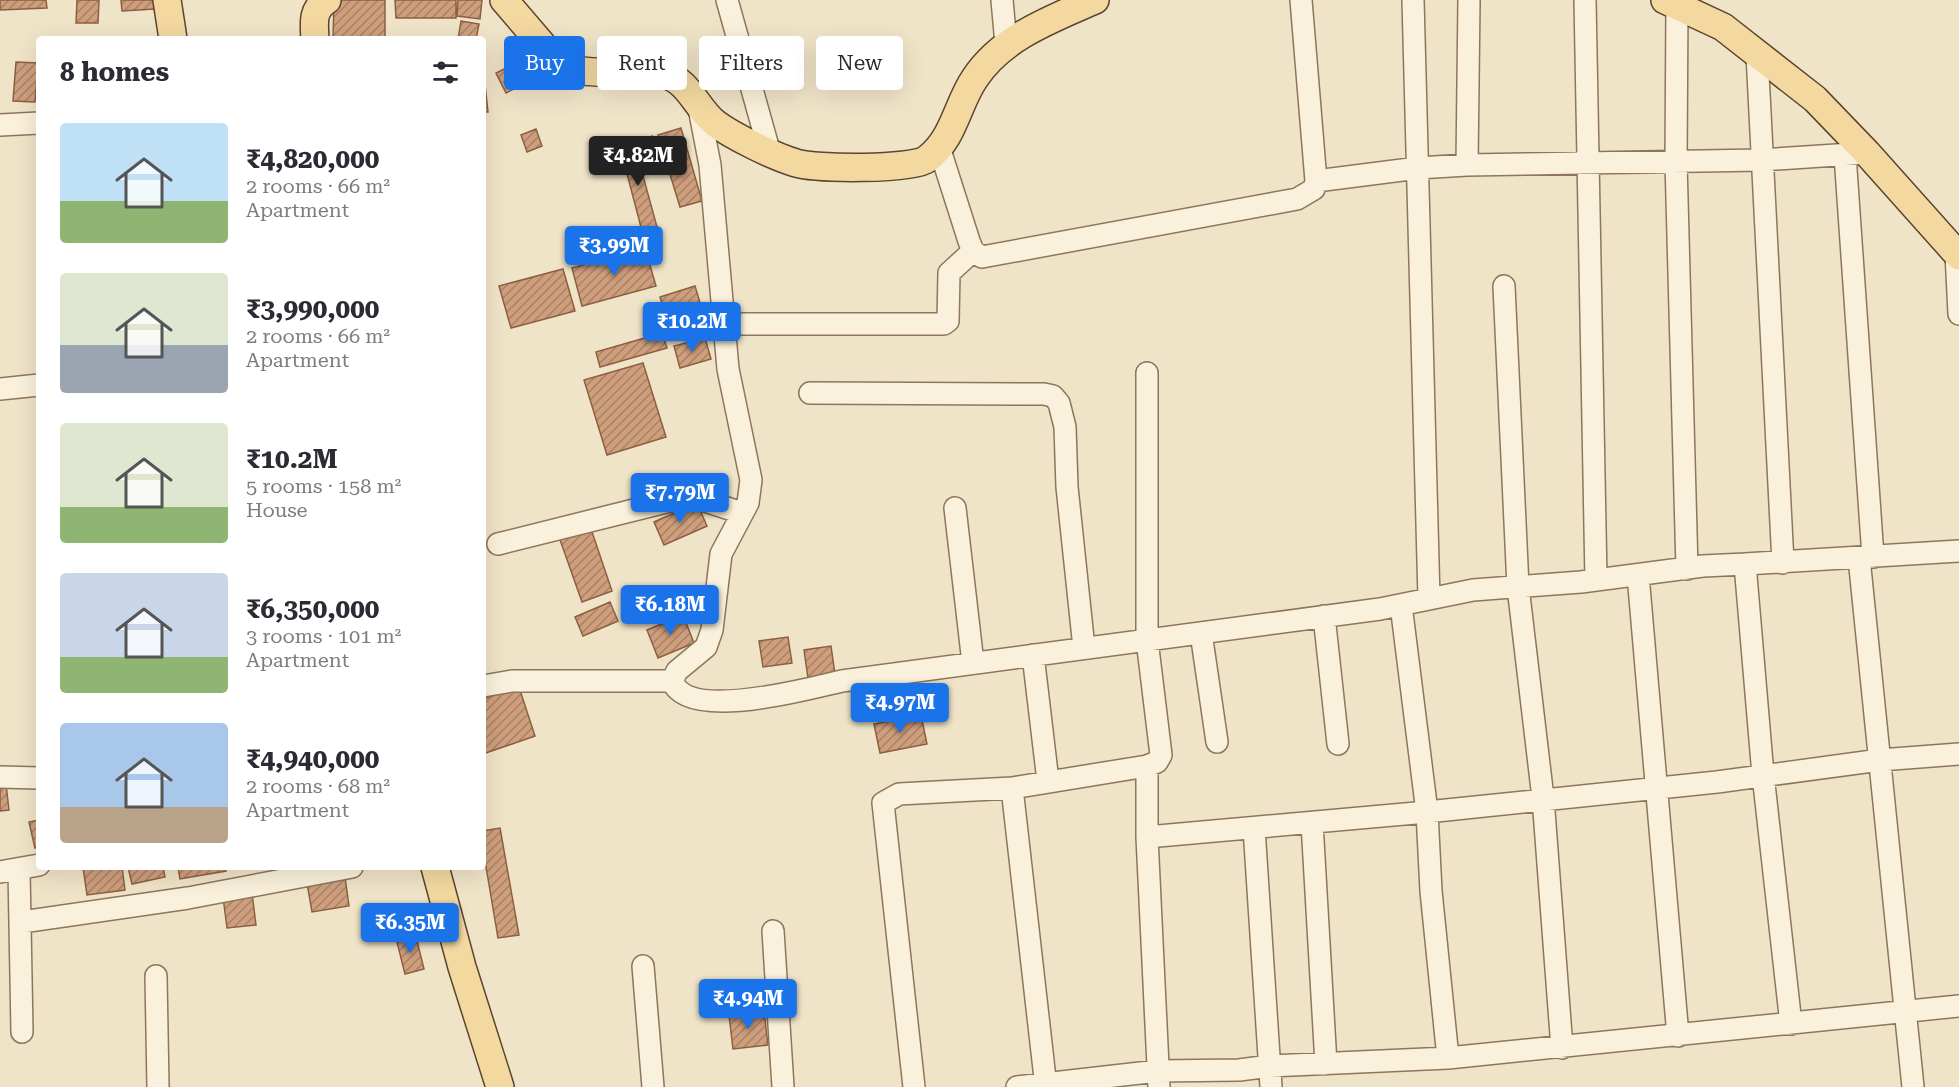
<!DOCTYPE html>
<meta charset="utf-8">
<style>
body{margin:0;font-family:"Roboto Serif",serif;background:#f2f2f3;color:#2b2b33;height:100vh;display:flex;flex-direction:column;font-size:22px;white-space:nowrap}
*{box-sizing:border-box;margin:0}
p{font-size:20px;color:#7c7c81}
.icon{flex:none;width:33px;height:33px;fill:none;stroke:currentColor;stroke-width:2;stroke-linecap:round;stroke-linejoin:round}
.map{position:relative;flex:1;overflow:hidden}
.details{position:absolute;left:36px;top:36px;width:450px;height:834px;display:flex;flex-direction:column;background:#fff;border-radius:6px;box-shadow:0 6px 24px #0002}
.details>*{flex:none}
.top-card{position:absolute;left:504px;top:36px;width:570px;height:54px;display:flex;gap:12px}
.price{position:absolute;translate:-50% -51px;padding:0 14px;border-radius:6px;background:#1a73e8;color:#fff;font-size:20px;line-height:39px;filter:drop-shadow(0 2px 3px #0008)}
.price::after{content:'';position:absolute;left:50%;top:36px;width:18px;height:14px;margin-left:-9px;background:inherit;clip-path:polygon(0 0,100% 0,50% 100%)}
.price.active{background:#222;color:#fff}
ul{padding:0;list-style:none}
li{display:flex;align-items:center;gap:18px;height:150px;padding:0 24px}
li span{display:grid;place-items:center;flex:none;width:168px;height:120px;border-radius:6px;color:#555}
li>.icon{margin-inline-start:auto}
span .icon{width:72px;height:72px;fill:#fffc;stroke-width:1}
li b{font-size:26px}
h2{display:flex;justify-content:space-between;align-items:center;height:72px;padding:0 24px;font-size:26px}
.chip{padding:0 21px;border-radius:6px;background:#fff;box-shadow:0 6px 24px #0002;font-size:21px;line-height:54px}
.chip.active{background:#1a73e8;color:#fff}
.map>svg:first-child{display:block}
</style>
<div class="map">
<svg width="1959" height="1087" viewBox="0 0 1959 1087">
<defs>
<pattern id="building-hatch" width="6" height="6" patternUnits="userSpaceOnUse" patternTransform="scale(1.5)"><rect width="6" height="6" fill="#cf9f7d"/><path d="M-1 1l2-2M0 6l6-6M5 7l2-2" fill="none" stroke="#a98266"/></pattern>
</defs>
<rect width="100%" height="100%" fill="#f0e4c8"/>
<path fill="url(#building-hatch)" stroke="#8d5f41" stroke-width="1.5" d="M0,0H46L47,8L0,10Z
M77,0H99L98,23H76Z
M121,0H154L155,9L122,11Z
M334,0H385V39H333Z
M395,0H456V18H396Z
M458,0H482L480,19L457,16Z
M461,21L479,24L476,39H458Z
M533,55L542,75L506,93L496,73Z
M16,62L38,63L35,102L13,101Z
M483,65L488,112H483Z
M681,128L702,201L680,207L658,135Z
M536,129L542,146L527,152L521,135Z
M652,136L660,155L646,161L638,142Z
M634,143L657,227L642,231L620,147Z
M645,248L656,286L582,306L572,268Z
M563,269L575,311L511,328L499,286Z
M695,286L704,316L669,327L660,297Z
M662,333L667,348L600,367L596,352Z
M705,338L711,359L680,368L674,346Z
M643,363L666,437L607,455L584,380Z
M697,503L707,526L664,545L654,522Z
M590,526L612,591L582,602L559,537Z
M610,602L618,621L583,636L575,617Z
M683,615L694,643L658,658L647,630Z
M788,637L792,663L763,667L759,641Z
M831,646L835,674L808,678L804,650Z
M519,687L535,736L483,754V699Z
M921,715L927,744L880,753L874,724Z
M6,784L9,810L0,811V785Z
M39,820V847L35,848L29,822Z
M500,828L519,935L498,938L483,849V831Z
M83,867H122L125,890L87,895Z
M128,867H163L165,877L132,884Z
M178,867H226V871L180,879Z
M345,877L349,906L312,912L307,883Z
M252,893L256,925L227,928L223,897Z
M415,933L424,969L405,974L396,938Z
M764,1011L768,1045L733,1049L729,1015Z"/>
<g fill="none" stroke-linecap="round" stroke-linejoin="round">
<defs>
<path id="minor" d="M727,0L769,150
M1002,0L1006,44
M1413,0L1429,599
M1585,0L1596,580
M1677,5L1676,162L1687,569
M1757,54L1783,563
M0,125L39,123
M939,147L969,241L973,251L982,257L1297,199L1314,189L1316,181L1301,0
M1845,155L1873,557
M1467,165L1469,0
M1316,181L1418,168L1467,165L1761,160L1867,153
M1956,253L1959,314
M1504,286L1518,587L1543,798L1562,1048
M724,324H944L948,321L949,273L973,251
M0,389L39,385
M810,393L1044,394L1053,396L1059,403L1065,427L1067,487L1084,648
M955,508L973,663
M498,544L682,498H696L742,513
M1859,558L1913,1087
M1745,564L1959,551
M1638,575L1678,1036
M1324,616L1338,744
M1201,633L1217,742
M1033,655L1048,781
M672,681L677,671L706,647L712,630L721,554L748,503L751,480L728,369L710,165L698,103
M483,686L512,681H672C688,722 807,689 842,681L1380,609L1473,590L1581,582L1703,566L1745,564L1763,775L1791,1024
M1147,766V837L1159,1087
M0,777L39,778
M1012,788L1046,1087
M1312,823L1326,1064
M1254,828L1271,1087
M1147,837L1427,812L1401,605
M19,870L22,1032
M0,872L39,865
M22,922L188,898L352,867
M773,931L783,1087
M643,966L653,1087
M156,976L158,1087
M1448,1058L1959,1006
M914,1087L883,803L899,794L1012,788L1147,766L1157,762L1161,755L1147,640V373
M1017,1087L1158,1071L1239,1070L1270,1066L1448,1058L1431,891L1427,812L1717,782L1880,760L1959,754"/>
<path id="major" d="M167,0L173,39
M504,0L563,69C586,72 608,73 631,74C641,74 653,72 663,74C689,80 696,108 715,123C732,136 775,157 796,163C815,169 912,170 927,159C954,139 957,104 975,78C1002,37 1052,19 1095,0
M1665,0L1723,27L1815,99L1867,153L1959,256
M315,39C314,22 312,10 327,0
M435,867L462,967L500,1087"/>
</defs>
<use href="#minor" stroke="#8d765c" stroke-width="24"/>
<use href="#major" stroke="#5b4430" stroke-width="30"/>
<use href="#minor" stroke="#faf1dc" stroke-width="21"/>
<use href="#major" stroke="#f3d9a0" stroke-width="27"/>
</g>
</svg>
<b class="price active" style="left:638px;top:187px">₹4.82M</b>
<b class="price" style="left:614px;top:277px">₹3.99M</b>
<b class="price" style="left:692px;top:353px">₹10.2M</b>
<b class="price" style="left:680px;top:524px">₹7.79M</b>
<b class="price" style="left:670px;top:636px">₹6.18M</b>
<b class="price" style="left:900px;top:734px">₹4.97M</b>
<b class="price" style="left:410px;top:954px">₹6.35M</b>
<b class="price" style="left:748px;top:1030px">₹4.94M</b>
<div class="top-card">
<a class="chip active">Buy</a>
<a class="chip">Rent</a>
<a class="chip">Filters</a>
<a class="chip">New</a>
</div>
<section class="details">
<h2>8 homes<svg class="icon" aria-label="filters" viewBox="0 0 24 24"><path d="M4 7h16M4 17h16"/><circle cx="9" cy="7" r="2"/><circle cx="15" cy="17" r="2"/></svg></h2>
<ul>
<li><span style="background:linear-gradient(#bfe0f5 65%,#8fb573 0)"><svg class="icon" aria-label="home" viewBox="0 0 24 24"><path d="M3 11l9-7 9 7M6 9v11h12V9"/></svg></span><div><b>₹4,820,000</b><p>2 rooms · 66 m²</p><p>Apartment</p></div></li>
<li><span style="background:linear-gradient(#dfe7d0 60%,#9aa5b1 0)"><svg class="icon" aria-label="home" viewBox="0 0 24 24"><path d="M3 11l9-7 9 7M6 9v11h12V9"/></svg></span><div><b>₹3,990,000</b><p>2 rooms · 66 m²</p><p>Apartment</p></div></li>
<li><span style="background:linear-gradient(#dfe7d0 70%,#8fb573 0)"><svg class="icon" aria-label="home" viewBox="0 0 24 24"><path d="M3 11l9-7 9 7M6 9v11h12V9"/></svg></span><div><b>₹10.2M</b><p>5 rooms · 158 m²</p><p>House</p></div></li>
<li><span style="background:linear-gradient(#c9d6e8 70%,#8fb573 0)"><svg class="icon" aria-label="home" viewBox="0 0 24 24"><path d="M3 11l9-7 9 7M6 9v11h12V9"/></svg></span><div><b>₹6,350,000</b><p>3 rooms · 101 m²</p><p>Apartment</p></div></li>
<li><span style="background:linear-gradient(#a9c7e8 70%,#b9a48a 0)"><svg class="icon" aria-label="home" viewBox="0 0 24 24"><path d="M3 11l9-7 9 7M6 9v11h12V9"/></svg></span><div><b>₹4,940,000</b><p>2 rooms · 68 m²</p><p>Apartment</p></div></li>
</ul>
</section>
</div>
